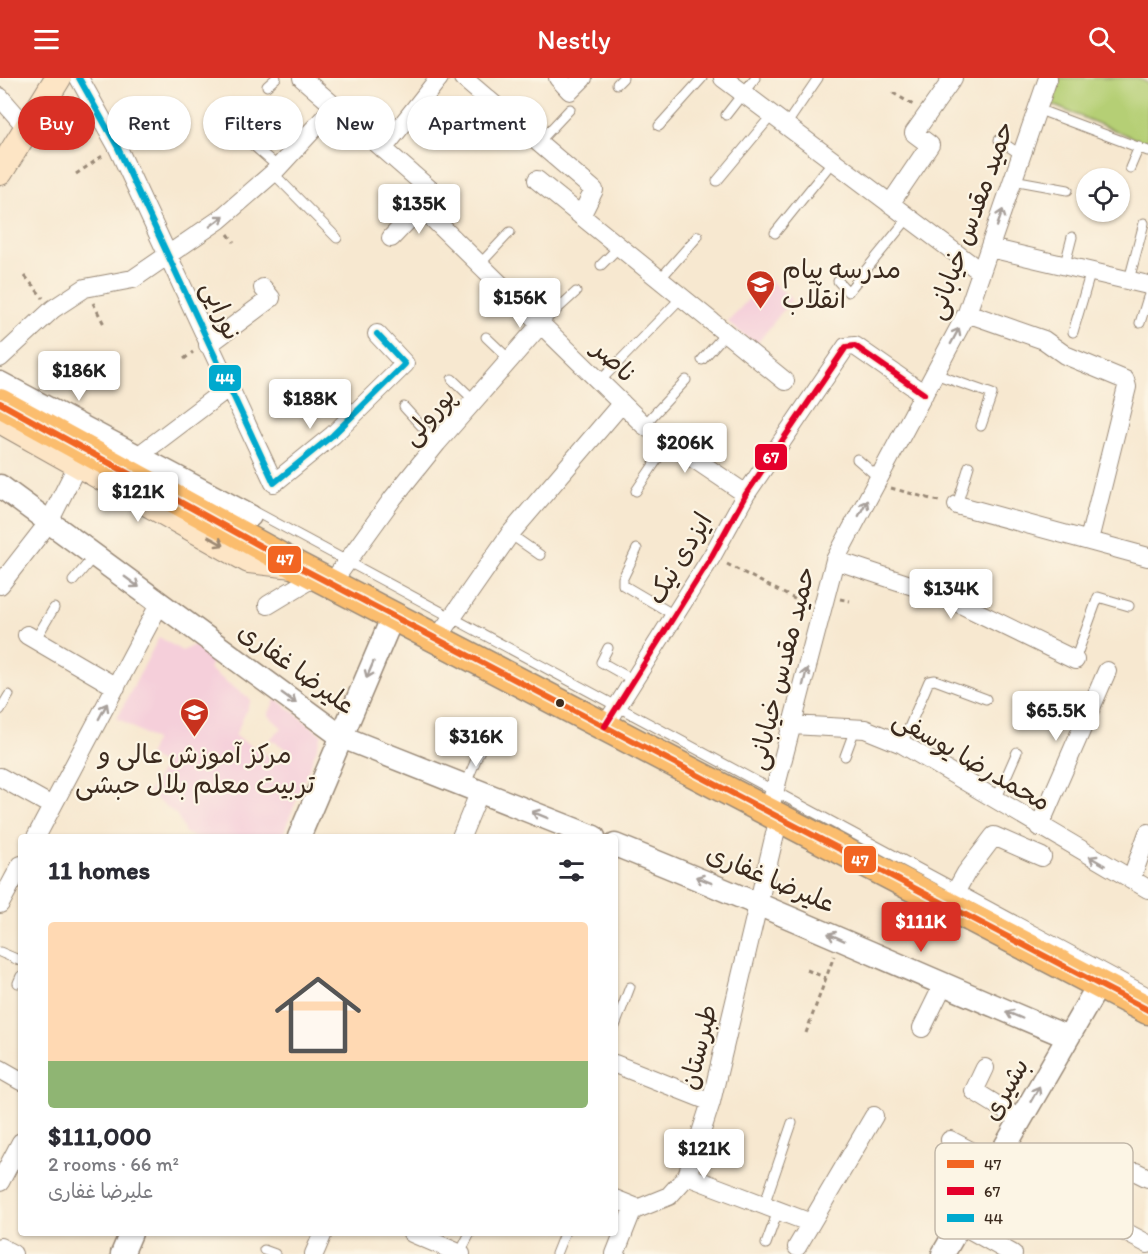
<!DOCTYPE html>
<meta charset="utf-8">
<style>
body{margin:0;font-family:Itim,"Playpen Sans Arabic",sans-serif;background:#f7f7f7;color:#2b2b33;height:100vh;display:flex;flex-direction:column;font-size:22px;white-space:nowrap}
*{box-sizing:border-box;margin:0}
p{font-size:20px;color:#7c7c81}
.icon{flex:none;width:33px;height:33px;fill:none;stroke:currentColor;stroke-width:2;stroke-linecap:round;stroke-linejoin:round}
.map{position:relative;flex:1;overflow:hidden}
.details{position:absolute;left:18px;top:756px;width:600px;height:402px;display:flex;flex-direction:column;background:#fff;border-radius:6px;box-shadow:0 2px 4px #0004}
.details>*{flex:none}
.top-card{position:absolute;left:18px;top:18px;width:600px;height:54px;display:flex;gap:12px}
.fabs{position:absolute;left:1076px;top:90px;display:grid;gap:12px}
.fabs a{display:grid;place-items:center;width:54px;height:54px;border-radius:50%;background:#fff;box-shadow:0 2px 4px #0004;font-size:30px}
.price{position:absolute;translate:-50% -51px;padding:0 14px;border-radius:6px;background:#fff;color:#222;font-size:20px;line-height:39px;filter:drop-shadow(0 2px 3px #0008)}
.price::after{content:'';position:absolute;left:50%;top:36px;width:18px;height:14px;margin-left:-9px;background:inherit;clip-path:polygon(0 0,100% 0,50% 100%)}
.price.on{background:#d93025;color:#fff}
ul{padding:0;list-style:none}
li{display:grid;align-content:center;gap:12px;height:318px;padding:0 30px}
li span{display:grid;place-items:center;height:186px;border-radius:6px;color:#555}
li>.icon{margin-inline-start:auto}
span .icon{width:108px;height:108px;fill:#fffc;stroke-width:1}
li b{font-size:26px}
h2{display:flex;justify-content:space-between;align-items:center;height:72px;padding:0 30px;font-size:26px}
.chip{padding:0 21px;border-radius:27px;background:#fff;box-shadow:0 2px 4px #0004;font-size:21px;line-height:54px}
.chip.on{background:#d93025;color:#fff}
header{display:flex;justify-content:space-between;align-items:center;height:78px;padding:0 30px;background:#d93025;color:#fff;font-size:27px;font-weight:600}
.map>svg:first-child{display:block}
</style>
<header><svg class="icon" aria-label="menu" viewBox="0 0 24 24"><path d="M4 6h16M4 12h16M4 18h16"/></svg>Nestly<svg class="icon" aria-label="search" viewBox="0 0 24 24"><circle cx="10" cy="10" r="6"/><path d="M15 15l6 6"/></svg></header>
<div class="map">
<svg width="1148" height="1176" viewBox="0 0 1148 1176">
<rect width="100%" height="100%" fill="#fcf5e5"/>
<filter id="ink" filterUnits="userSpaceOnUse"><feTurbulence type="fractalNoise" baseFrequency=".0167" numOctaves="2"/><feDisplacementMap in="SourceGraphic" scale="12" xChannelSelector="R" yChannelSelector="G"/><feConvolveMatrix kernelMatrix="1 2 1 2 8 2 1 2 1" color-interpolation-filters="sRGB"/></filter>
<filter id="wash" filterUnits="userSpaceOnUse"><feTurbulence type="fractalNoise" baseFrequency=".008" numOctaves="4" result="noise"/><feDisplacementMap in="SourceGraphic" scale="24" xChannelSelector="R" yChannelSelector="G"/><feGaussianBlur stdDeviation="1.35" result="paint"/><feColorMatrix in="noise" values="0 0 0 0 0 0 0 0 0 0 0 0 0 0 0 0 0 1.4 0 .05"/><feComposite in="paint" operator="in"/></filter>
<g filter="url(#wash)">
<rect width="100%" height="100%" fill="#f7e8d0"/>
<path fill="#f5cfda" d="M767,200L792,221L756,267L728,244Z
M159,559L182,573L194,567L214,578L209,591L251,622L235,658L280,685L288,672L270,661L282,650L268,637L276,620L322,657L282,759H194L185,755L177,737L148,715L165,687L148,678L155,662L117,640Z"/>
<path fill="#b5cf75" stroke="#787c4a" stroke-width="1.5" d="M1060,0H1138L1148,5V66L1050,26Z"/>
</g>
<g filter="url(#ink)">
<g fill="none" stroke-linecap="round" stroke-linejoin="round">
<defs>
<path id="service" d="M617,6L623,0
M267,8L276,0
M1037,31L1148,73
M726,37L755,0
M786,47L818,0
M659,48L702,0
M114,61L156,34
M246,61L278,89
M999,62L1021,77
M539,64L570,31
M1130,90L1139,69
M273,95L337,160
M1013,102L1068,112
M717,103L772,37
M775,155L833,83
M480,186L510,154
M1065,186L1072,159
M601,187L619,169
M660,201L698,158
M1129,202L1144,145
M838,203L848,214L909,139
M1140,245L1148,219
M541,246L576,214
M1073,254L1091,193
M486,259L509,281
M702,282L726,255
M935,296L992,316L981,348
M452,301L475,323
M600,303L682,219
M404,329L437,365
M644,347L686,302
M857,381L879,400
M698,384L715,360
M636,413L669,364
M957,427L969,388
M252,432L1148,914
M510,456L540,477
M637,471L623,500V507L674,537
M73,503L95,477
M35,562L54,530
M608,570L601,584L633,602
M1075,582L1098,519L1129,528
M1057,627L1086,640
M0,632L9,617
M902,666L929,603L935,602L986,621
M845,678L855,651
M465,708L480,672
M996,722L1017,674
M0,874L21,883
M18,905L21,898
M615,948L630,909
M764,1127L792,1045
M1091,1136L1102,1115
M766,1166L778,1133
M264,1172L275,1176
M460,1175L470,1155
M556,1176L564,1156"/>
<path id="minor" d="M79,0L117,68L274,405L333,357L405,286L377,256
M302,0L434,115L391,160
M463,0L594,112L581,138
M558,0L570,13L583,0
M723,0L981,194
M0,19L27,50
M383,71L439,0
M537,102L785,303
M890,126L930,67L914,55L953,0
M421,129L644,347L746,416
M990,170L1148,207
M967,235L1044,262L1065,277L1125,302L1127,309L1089,462
M208,267L271,220L263,210
M0,280L53,231L85,210L133,201L219,142L273,95L335,28
M138,378L229,309
M957,427L1148,479
M835,482L946,519L1075,582
M331,506L393,420L437,365L541,246
M0,507L49,444L78,386
M268,527L316,498
M27,557L116,609
M437,561L510,456L622,325
M792,647L865,651L902,666L1148,811
M605,648L712,478L746,416L846,269L855,268L924,316
M0,699L52,728
M769,734L835,482L967,235L1048,0
M1039,749L1107,593
M36,759L160,525
M461,759L480,713
M1131,802L1148,755
M0,826L21,787
M948,827L966,795L994,758L1042,779
M922,950L943,907
M615,986L711,1024
M985,990L974,1013L1021,1042
M0,991L21,1003
M950,1062L1148,1166
M1136,1094L1148,1100
M687,1098L811,1145
M0,1104L21,1064
M615,1121L635,1129
M960,1146L1013,1176
M412,1155L461,1176
M0,1169L13,1176
M797,1169L874,1038
M314,1176L323,1155
M615,1176L632,1133L669,1118L687,1098L711,1024L779,739"/>
<path id="tertiary" d="M0,305L250,438
M0,408L342,659L594,759
M299,759L393,538
M615,767C768,828 917,896 1068,959
M122,1176L131,1155
M943,1176L1099,906"/>
<path id="secondary" d="M0,94L58,0
M0,342L249,482L293,487"/>
<path id="primary" d="M0,325L297,488L1148,932"/>
</defs>
<use href="#service" stroke="#998977" stroke-width="11"/>
<use href="#minor" stroke="#998977" stroke-width="20"/>
<use href="#tertiary" stroke="#998977" stroke-width="25"/>
<use href="#secondary" stroke="#998977" stroke-width="28"/>
<use href="#primary" stroke="#998977" stroke-width="31"/>
<path stroke="#998977" stroke-width="3" stroke-dasharray="4.5 4.5" stroke-linecap="butt" d="M893,15L915,28
M76,96L104,77
M228,156L234,164
M25,198L43,220
M93,225L105,248
M184,281L193,274
M891,410L942,424
M727,486L806,527
M840,521L850,523
M807,892L826,900
M806,955L834,878"/>
<use href="#service" stroke="#fff" stroke-width="9"/>
<use href="#minor" stroke="#fff" stroke-width="18"/>
<use href="#tertiary" stroke="#fff" stroke-width="22"/>
<use href="#secondary" stroke="#fde5c5" stroke-width="26"/>
<use href="#primary" stroke="#fbbd6e" stroke-width="28"/>
<defs>
<path id="bus-1" d="M0,325L297,488L1148,932"/>
<path id="bus-2" d="M605,648L712,478L746,416L846,269L855,268L924,316"/>
<path id="bus-3" d="M79,0L117,68L274,405L333,357L405,286L377,256"/>
</defs>
<use href="#bus-1" stroke="#fcf5e5" stroke-width="10"/>
<use href="#bus-2" stroke="#fcf5e5" stroke-width="10"/>
<use href="#bus-3" stroke="#fcf5e5" stroke-width="10"/>
<use href="#bus-1" stroke="#f26522" stroke-width="6"/>
<use href="#bus-2" stroke="#e4002b" stroke-width="6"/>
<use href="#bus-3" stroke="#00a9ce" stroke-width="6"/>
</g>
<defs><path id="oneway-shaft" d="M-6 0H5M1.5-3L5.5 0L1.5 3" fill="none" stroke-width="1.6" stroke-linecap="round" stroke-linejoin="round" transform="scale(1.5)"/></defs>
<g stroke="#a79f9a">
<use href="#oneway-shaft" transform="translate(1000 140) rotate(-71)"/>
<use href="#oneway-shaft" transform="translate(217 143) rotate(-38)"/>
<use href="#oneway-shaft" transform="translate(955 258) rotate(-62)"/>
<use href="#oneway-shaft" transform="translate(863 430) rotate(-62)"/>
<use href="#oneway-shaft" transform="translate(132 504) rotate(36)"/>
<use href="#oneway-shaft" transform="translate(370 592) rotate(113)"/>
<use href="#oneway-shaft" transform="translate(805 599) rotate(-76)"/>
<use href="#oneway-shaft" transform="translate(289 620) rotate(36)"/>
<use href="#oneway-shaft" transform="translate(103 633) rotate(-62)"/>
<use href="#oneway-shaft" transform="translate(540 737) rotate(-158)"/>
<use href="#oneway-shaft" transform="translate(1097 783) rotate(-150)"/>
<use href="#oneway-shaft" transform="translate(704 802) rotate(-158)"/>
<use href="#oneway-shaft" transform="translate(836 859) rotate(-156)"/>
<use href="#oneway-shaft" transform="translate(1014 937) rotate(-157)"/>
<use href="#oneway-shaft" transform="translate(1035 1016) rotate(-60)"/>
</g>
<use stroke="#9c8872" href="#oneway-shaft" transform="translate(216 463) rotate(29)"/>
</g>
<defs>
<symbol id="school-pin" viewBox="-11 -11 22 30"><path d="M0 17L-7.5 6A9.5 9.5 0 1 1 7.5 6Z" fill="#c8321e" stroke="#fcf5e5"/><path d="M0-5L7-2L0 1L-7-2ZM-4 1L0 2.5L4 1V4Q0 6-4 4Z" fill="#fff"/></symbol>
<symbol id="university-pin" viewBox="-11 -11 22 30"><path d="M0 17L-7.5 6A9.5 9.5 0 1 1 7.5 6Z" fill="#c8321e" stroke="#fcf5e5"/><path d="M0-5L7-2L0 1L-7-2ZM-4 1L0 2.5L4 1V4Q0 6-4 4Z" fill="#fff"/></symbol>
</defs>
<g fill-rule="evenodd">
<use href="#school-pin" x="744" y="190" width="33" height="45"/>
<use href="#university-pin" x="178" y="618" width="33" height="45"/>
</g>
<circle fill="#3b2a1e" stroke="#fcf5e5" stroke-width="2" cx="560" cy="625" r="5"/>
<g text-anchor="middle" stroke-width="4.5" stroke-linejoin="round" paint-order="stroke">
<g font-size="26" fill="#3b2a1e" stroke="#fcf5e5">
<text transform="translate(970 142) rotate(-70)" y="9">حمید مقدس خیابانی</text>
<text transform="translate(222 233) rotate(66)" y="9">نورایی</text>
<text transform="translate(615 283) rotate(44)" y="9">ناصر</text>
<text transform="translate(428 338) rotate(-49)" y="9">پورولی</text>
<text transform="translate(679 480) rotate(-59)" y="9">ایزدی نیک</text>
<text transform="translate(297 590) rotate(36)" y="9">علیرضا غفاری</text>
<text transform="translate(781 590) rotate(-76)" y="9">حمید مقدس خیابانی</text>
<text transform="translate(972 682) rotate(30)" y="9">محمدرضا یوسفی</text>
<text transform="translate(771 800) rotate(23)" y="9">علیرضا غفاری</text>
<text transform="translate(698 969) rotate(-76)" y="9">طبرستان</text>
<text transform="translate(1005 1011) rotate(-60)" y="9">بشیری</text>
</g>
<g font-size="26" fill="#3b2a1e" stroke="#fcf5e5" text-anchor="start">
<text x="782" y="200">مدرسه پیام<tspan x="782" dy="30">انقلاب</tspan></text>
<text x="195" y="685" text-anchor="middle">مرکز آموزش عالی و<tspan x="195" dy="30">تربیت معلم بلال حبشی</tspan></text>
</g>
</g>
<rect x="935" y="1065" width="198" height="96" rx="9" fill="#fcf5e5" stroke="#c2b8a9" stroke-width="1.5"/>
<rect x="947" y="1082" width="27" height="8" fill="#f26522"/>
<rect x="947" y="1109" width="27" height="8" fill="#e4002b"/>
<rect x="947" y="1136" width="27" height="8" fill="#00a9ce"/>
<g font-size="16" fill="#3b2a1e">
<text x="984" y="1092">47</text>
<text x="984" y="1119">67</text>
<text x="984" y="1146">44</text>
</g>
<g stroke="#fcf5e5" stroke-width="2">
<rect x="208" y="286" width="34" height="28" rx="6" fill="#00a9ce"/>
<rect x="754" y="365" width="34" height="28" rx="6" fill="#e4002b"/>
<rect x="267" y="467" width="35" height="29" rx="6" fill="#f26522"/>
<rect x="843" y="767" width="34" height="29" rx="6" fill="#f26522"/>
</g>
<g font-size="16" text-anchor="middle" font-weight="bold" fill="#fff">
<text x="225" y="306">44</text>
<text x="771" y="385">67</text>
<text x="285" y="487">47</text>
<text x="860" y="788">47</text>
</g>
</svg>
<div class="fabs">
<a><svg class="icon" aria-label="locate" viewBox="0 0 24 24"><circle cx="12" cy="12" r="6"/><path d="M12 2v4M12 18v4M2 12h4M18 12h4"/></svg></a>
</div>
<b class="price" style="left:419px;top:157px">$135K</b>
<b class="price" style="left:520px;top:251px">$156K</b>
<b class="price" style="left:79px;top:324px">$186K</b>
<b class="price" style="left:310px;top:352px">$188K</b>
<b class="price" style="left:685px;top:396px">$206K</b>
<b class="price" style="left:138px;top:445px">$121K</b>
<b class="price" style="left:951px;top:542px">$134K</b>
<b class="price" style="left:1056px;top:664px">$65.5K</b>
<b class="price" style="left:476px;top:690px">$316K</b>
<b class="price on" style="left:921px;top:875px">$111K</b>
<b class="price" style="left:704px;top:1102px">$121K</b>
<div class="top-card">
<a class="chip on">Buy</a>
<a class="chip">Rent</a>
<a class="chip">Filters</a>
<a class="chip">New</a>
<a class="chip">Apartment</a>
</div>
<section class="details">
<h2>11 homes<svg class="icon" aria-label="filters" viewBox="0 0 24 24"><path d="M4 7h16M4 17h16"/><circle cx="9" cy="7" r="2"/><circle cx="15" cy="17" r="2"/></svg></h2>
<ul>
<li><span style="background:linear-gradient(#ffd9b3 75%,#8fb573 0)"><svg class="icon" aria-label="home" viewBox="0 0 24 24"><path d="M3 11l9-7 9 7M6 9v11h12V9"/></svg></span><div><b>$111,000</b><p>2 rooms · 66 m²</p><p>علیرضا غفاری</p></div></li>
</ul>
</section>
</div>
